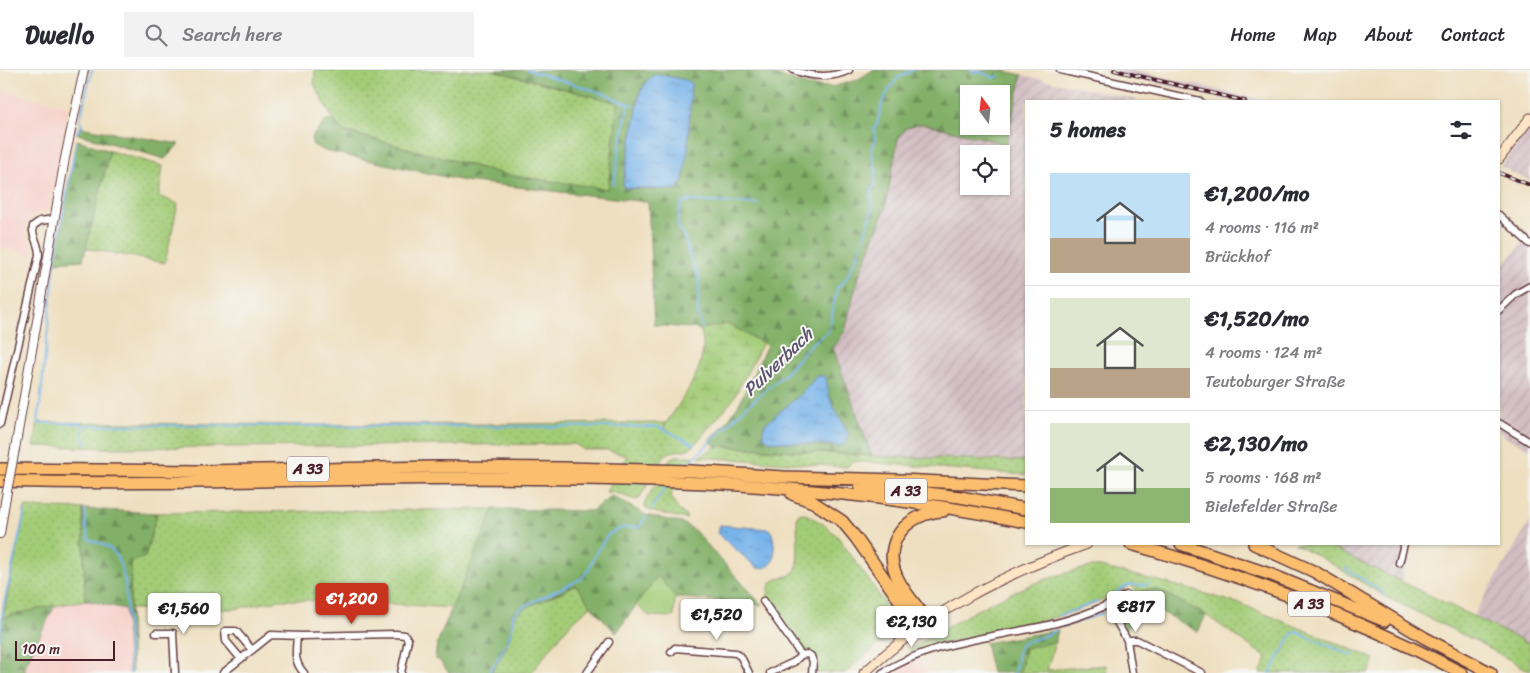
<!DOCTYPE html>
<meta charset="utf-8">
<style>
body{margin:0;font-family:Sriracha,sans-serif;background:#f2f2f3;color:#2b2b33;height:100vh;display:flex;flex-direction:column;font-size:19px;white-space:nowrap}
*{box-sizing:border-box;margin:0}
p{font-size:16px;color:#7c7c81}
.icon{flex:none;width:28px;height:28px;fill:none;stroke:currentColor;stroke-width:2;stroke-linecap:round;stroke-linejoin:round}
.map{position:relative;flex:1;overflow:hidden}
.drawer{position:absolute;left:1025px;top:30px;width:475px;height:445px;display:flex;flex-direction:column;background:#fff;border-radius:0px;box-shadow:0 1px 4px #0004}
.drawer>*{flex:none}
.needle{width:32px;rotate:345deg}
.tools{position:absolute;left:960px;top:15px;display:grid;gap:10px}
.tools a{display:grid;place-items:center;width:50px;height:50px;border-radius:0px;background:#fff;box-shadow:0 1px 4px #0004;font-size:25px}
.scale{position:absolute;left:15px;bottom:12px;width:100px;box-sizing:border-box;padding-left:5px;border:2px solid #4a1f2b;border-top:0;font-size:14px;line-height:18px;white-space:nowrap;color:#4a1f2b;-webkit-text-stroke:4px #f6f6f2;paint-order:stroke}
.price{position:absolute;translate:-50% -42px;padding:0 11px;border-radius:5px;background:#fff;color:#222;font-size:16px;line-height:32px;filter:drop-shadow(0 1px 2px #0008)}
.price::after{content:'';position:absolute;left:50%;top:30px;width:15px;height:11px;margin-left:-8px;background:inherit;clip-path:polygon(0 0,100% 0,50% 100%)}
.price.active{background:#c8321e;color:#fff}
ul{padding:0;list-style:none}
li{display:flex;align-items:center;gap:15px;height:125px;padding:0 25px}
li+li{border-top:1px solid #e1e1e2}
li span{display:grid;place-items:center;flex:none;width:140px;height:100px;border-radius:0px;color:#555}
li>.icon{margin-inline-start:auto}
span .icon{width:60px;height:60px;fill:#fffc;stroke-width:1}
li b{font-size:21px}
h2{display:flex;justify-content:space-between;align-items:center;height:60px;padding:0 25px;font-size:21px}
header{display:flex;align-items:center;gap:30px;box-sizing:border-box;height:70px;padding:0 25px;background:#fff;border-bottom:1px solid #e1e1e2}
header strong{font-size:24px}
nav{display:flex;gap:28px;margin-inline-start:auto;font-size:18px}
.search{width:350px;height:45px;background:#f2f2f3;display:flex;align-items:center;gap:12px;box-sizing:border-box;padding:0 18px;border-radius:0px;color:#7c7c81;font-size:19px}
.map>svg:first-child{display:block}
</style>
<header>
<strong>Dwello</strong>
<div class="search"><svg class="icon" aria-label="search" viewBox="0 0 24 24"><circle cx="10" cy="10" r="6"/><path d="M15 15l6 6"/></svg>Search here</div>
<nav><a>Home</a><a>Map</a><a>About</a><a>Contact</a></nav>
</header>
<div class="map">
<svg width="1530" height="603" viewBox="0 0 1530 603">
<defs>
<pattern id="industrial-furrows" width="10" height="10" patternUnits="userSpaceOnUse" patternTransform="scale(1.25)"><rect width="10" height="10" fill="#d2bec2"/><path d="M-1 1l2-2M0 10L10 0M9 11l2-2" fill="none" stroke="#b6a3a7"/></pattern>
<pattern id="grass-dots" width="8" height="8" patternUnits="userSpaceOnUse" patternTransform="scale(1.25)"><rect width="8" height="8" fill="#a3cc77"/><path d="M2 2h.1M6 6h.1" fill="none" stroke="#8eaf67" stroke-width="1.8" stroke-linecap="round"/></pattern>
<pattern id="forest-firs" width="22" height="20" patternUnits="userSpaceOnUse" patternTransform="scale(1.25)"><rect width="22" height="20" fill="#82b068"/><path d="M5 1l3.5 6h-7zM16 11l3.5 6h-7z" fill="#6c8f56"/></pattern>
<pattern id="wetland-marsh" width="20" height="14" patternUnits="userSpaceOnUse" patternTransform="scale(1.25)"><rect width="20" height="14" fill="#a3cc77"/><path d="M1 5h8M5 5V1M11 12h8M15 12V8" fill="none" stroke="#8eaf67"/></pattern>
<pattern id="water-ripples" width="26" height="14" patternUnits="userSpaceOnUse" patternTransform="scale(1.25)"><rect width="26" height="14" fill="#78b4ea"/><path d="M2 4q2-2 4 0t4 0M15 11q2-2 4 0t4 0" fill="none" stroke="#6492be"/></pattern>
</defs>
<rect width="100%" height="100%" fill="#f6f6f2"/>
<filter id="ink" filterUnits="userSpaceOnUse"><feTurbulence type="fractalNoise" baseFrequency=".02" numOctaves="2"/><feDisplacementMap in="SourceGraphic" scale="10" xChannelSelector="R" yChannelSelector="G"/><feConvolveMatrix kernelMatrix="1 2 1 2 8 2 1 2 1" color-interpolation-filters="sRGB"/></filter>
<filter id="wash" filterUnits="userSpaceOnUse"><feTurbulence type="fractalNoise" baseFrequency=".0096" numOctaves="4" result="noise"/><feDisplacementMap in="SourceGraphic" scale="20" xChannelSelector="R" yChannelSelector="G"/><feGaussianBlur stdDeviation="1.12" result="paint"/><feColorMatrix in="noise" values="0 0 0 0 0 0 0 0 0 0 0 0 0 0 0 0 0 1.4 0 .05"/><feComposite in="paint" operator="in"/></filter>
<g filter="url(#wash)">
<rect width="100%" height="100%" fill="#eedfc0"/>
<path fill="#f7d0ca" d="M0,20L68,36L49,139L33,146L28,149L25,155L26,166L32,176L34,185L0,177Z
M85,530L125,539L129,603H25V596L55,535Z
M921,589L925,603H890L913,592Z"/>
<path fill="url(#industrial-furrows)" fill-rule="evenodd" d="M1022,5L1143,31H1026V391L872,386L833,278L845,261L857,211L885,139L898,69L906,58L917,54H925L1006,74ZM969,84H1001V116H969Z
M1530,58V110L1509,102V100L1500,96Z
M1528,167L1530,170V379L1507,368L1499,361V191L1503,195Z
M1530,452V574L1473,546Z
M1324,474H1410L1401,511Z"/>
<path fill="#d2bec2" d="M1099,0H1133L1265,31H1234Z"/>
<path fill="url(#grass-dots)" stroke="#767651" d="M315,0H492L619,33L608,120L507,105L343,61L333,49L314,14Z
M110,81L163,96L159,126L178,134L165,193L85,178Z
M38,352L325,355L666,353L665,358L694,375C685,384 674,378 665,385L638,430C626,429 619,421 606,422L627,386L607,380H584L575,374L108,378L34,376Z
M716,376L872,386L1026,391V405L853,391L847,397L699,387Z
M676,386H693L671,424C673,435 678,440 687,447L686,449C679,447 649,442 647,439C644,436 645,435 645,432L670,389Z
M25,437L83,439L85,530L3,547Z
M494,439L453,538L348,531L280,530L234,539H130L131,492L145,487L157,443Z
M804,443L825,455L838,467L866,506L897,552L893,562L845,603H815L814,585L809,582L800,579L767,532C768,527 768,520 770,515C775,504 793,512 798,494L797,447L799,444Z
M1295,474H1324L1530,574V601L1476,571L1388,528L1320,487Z
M1092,497H1100L1167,513L1241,534L1375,589L1369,603H1260L1267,588L1206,545L1160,521C1151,519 1145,519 1137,523L1131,515C1064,557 983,558 910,584L909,581C961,546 1030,508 1092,497Z
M577,515L591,536L570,554L531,603H491C504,583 511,569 515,545L525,538Z
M1055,572L1047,600L1106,595L1107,603H1020L1025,577Z"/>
<path fill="url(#forest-firs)" stroke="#66684a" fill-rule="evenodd" d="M492,0H760L809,16L832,17L857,10L873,0H1000L1022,5L1006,74L925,54H917L906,58L898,69L885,139L857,211L845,261L833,278L872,386L716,376L709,371L726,353L740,332L767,275L728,254L700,259L654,255L648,132L464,111L325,81L313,75L311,68L327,50L333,49L343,61L507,105L608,119L618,33ZM654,5L690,22L688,80L685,91L683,112L651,119L646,118H625L623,113L640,23L645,12ZM969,24H1001V56H969Z
M79,57L179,74L165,89L78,64Z
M77,70L110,81L83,190L54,192Z
M612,426L646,445L682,453L694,460L762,535L675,527L658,506L616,563L591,536L576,515L525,538L515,545C511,569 504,583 491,603H449L439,590L435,589L437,573L494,439L591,441Z
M83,439L157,443L145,487L131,492L130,539L132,603H129L125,539L85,530Z
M1152,519L1160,521L1206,545L1198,562L1145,533L1125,561L1112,539C1125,531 1137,521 1152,519Z
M55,535L25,596V603H0V561L3,547Z
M1058,560L1055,572L1025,578L1020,603H992L985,573Z"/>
<path fill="url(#wetland-marsh)" stroke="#767651" d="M728,254L763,273L732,331L694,375L664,358L666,353C683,328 713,290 700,259Z"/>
<path fill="#a3cc77" stroke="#767651" d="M658,506L675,527L674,547L649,546L636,535Z"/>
<path fill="url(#water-ripples)" stroke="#616a8a" d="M657,4L686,10L691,13L688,80C684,92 687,116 674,120L625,118L623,113L640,23C645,15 647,7 657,4Z
M817,306H824L826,307L829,326L833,335L849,365L844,375L838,376L770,371L764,367L763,360L765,354L800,325Z
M720,455L769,459C773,463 773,468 774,474C775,488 775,499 757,498L717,463Z"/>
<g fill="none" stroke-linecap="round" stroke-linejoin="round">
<path stroke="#78b4ea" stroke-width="2" d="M528,0L609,25L613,28L633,35
M970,0L974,2H981L994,8L999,6
M77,62L82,56L80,49L92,0
M76,72L55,190L38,353H78L83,355L659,357L694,374
M1517,113V112
M613,115L628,34
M702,258L698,246L699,208L691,190L684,167L677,153L681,134L688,131L758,134
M83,355V367L87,374
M685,397L745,338L786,303L811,274L829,261L837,218L846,209L858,184L872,141V120L875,115L876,101L871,80L875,72L874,59L877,54L883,30L890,18L898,8L913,0
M651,439L666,417
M85,440L86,459L90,470C104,474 115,478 119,492
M120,494L125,511L130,603
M1345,498L1382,522L1384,526
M1108,527L1128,515H1146L1149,513
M1116,539L1138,524
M1058,546L1097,532
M1063,557L1103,543
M0,568L3,538L25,441
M489,603C499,589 514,563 513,545L524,536L581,509L589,499L597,481L608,465L621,458L639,457L646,447
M1014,603L1020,575C1032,568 1046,568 1056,560
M1270,603L1292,564L1296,562L1351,585L1354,584"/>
</g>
</g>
<g filter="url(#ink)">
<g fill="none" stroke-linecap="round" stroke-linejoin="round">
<defs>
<path id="minor" d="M793,0C812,7 831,9 849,0
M1060,0L1200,31
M1499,145L1530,174
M1499,240L1516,224L1530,216
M1499,353L1530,372
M0,354L39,185C39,172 31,166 33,156L40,151L54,149
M1399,493L1404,474
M763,531L801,585
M1107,535L1127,570L1132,603
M156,563H173L175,603
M297,566C296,582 293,591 304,603
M1127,570H1137L1202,603
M671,582L675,578L736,583L741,587L749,603
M241,589L226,571L225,561H236L252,580
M223,603L271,565L302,566L396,564L405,565L408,570L401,603
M587,603L609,572
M770,603L794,592L801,585L807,584L811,586L813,592L812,603
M882,603C925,575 980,569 1029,559C1062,553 1097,542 1126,525"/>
<path id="tertiary" d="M15,379L65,88L84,0
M0,464L5,432"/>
<path id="secondary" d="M1499,89L1530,48
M864,603C934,539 999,506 1087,474"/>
<path id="motorway" d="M0,399L201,401L437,397L564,398L692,401L784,407L901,410L1026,416
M0,411C124,415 248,411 372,409C590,406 812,408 1026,452
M860,415L960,427L1026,439
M792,424L813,432L842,451L856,468L919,558
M1131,474C1245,506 1357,548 1462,603
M1181,474L1272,505L1385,551
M1254,474L1315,502L1425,568L1491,603
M928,551C918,537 904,523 897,507C881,472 907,443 943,441"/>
</defs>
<use href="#minor" stroke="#633c41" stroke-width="9"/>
<use href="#tertiary" stroke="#633c41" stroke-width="10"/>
<use href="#secondary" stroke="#633c41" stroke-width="11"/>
<use href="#motorway" stroke="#633c41" stroke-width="14"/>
<use href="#minor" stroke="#fff" stroke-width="6"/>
<use href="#tertiary" stroke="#fff" stroke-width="8"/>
<use href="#secondary" stroke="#fde5c5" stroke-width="9"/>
<use href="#motorway" stroke="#fbbd6e" stroke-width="11"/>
<defs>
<path id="rail" d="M1114,0L1245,31
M1499,103L1530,115"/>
</defs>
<use href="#rail" stroke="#4a1f2b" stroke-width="4"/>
<use href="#rail" stroke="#f6f6f2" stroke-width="2" stroke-dasharray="5.5" stroke-linecap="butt"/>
<defs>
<path id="tertiary-bridge" d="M5,432L15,379"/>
</defs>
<use href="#tertiary-bridge" stroke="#633c41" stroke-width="10" stroke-linecap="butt"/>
<use href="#tertiary-bridge" stroke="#fff" stroke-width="8"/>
</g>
</g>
<g text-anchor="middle" stroke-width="4" stroke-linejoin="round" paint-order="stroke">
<g fill="#f6f6f2" stroke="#7e6067" stroke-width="1">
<rect x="287" y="386.5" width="42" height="25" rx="4"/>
<rect x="885" y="408.5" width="42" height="25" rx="4"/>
<rect x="1288" y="521.5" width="42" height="25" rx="4"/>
</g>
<g font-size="15" font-weight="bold" fill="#4a1f2b">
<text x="308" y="404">A 33</text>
<text x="906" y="426">A 33</text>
<text x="1309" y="539">A 33</text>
</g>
<g font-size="18" font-style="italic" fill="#5a536e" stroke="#f6f6f2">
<text transform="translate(778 292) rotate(-44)" y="6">Pulverbach</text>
</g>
</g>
</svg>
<div class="tools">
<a><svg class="needle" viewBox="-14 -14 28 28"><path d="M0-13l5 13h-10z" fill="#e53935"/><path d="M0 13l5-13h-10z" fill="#7c7c81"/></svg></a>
<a><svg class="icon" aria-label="locate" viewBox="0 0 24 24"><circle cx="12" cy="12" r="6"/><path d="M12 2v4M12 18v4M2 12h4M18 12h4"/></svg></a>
</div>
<div class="scale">100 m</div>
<b class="price active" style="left:352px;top:555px">€1,200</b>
<b class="price" style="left:1136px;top:563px">€817</b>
<b class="price" style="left:184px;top:565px">€1,560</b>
<b class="price" style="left:717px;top:571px">€1,520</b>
<b class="price" style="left:912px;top:578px">€2,130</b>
<section class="drawer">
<h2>5 homes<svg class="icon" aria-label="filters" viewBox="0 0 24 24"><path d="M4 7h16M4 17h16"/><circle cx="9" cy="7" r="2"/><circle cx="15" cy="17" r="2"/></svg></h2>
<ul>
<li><span style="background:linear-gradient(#bfe0f5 65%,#b9a48a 0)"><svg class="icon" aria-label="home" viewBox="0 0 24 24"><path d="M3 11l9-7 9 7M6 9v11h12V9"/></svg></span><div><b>€1,200/mo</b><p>4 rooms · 116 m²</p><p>Brückhof</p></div></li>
<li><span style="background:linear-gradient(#dfe7d0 70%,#b9a48a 0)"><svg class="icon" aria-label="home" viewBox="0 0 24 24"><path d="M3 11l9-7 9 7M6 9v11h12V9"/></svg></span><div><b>€1,520/mo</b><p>4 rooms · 124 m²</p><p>Teutoburger Straße</p></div></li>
<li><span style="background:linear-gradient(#dfe7d0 65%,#8fb573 0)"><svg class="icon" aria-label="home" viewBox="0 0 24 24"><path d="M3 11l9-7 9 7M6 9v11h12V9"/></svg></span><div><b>€2,130/mo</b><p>5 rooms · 168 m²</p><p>Bielefelder Straße</p></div></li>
</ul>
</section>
</div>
